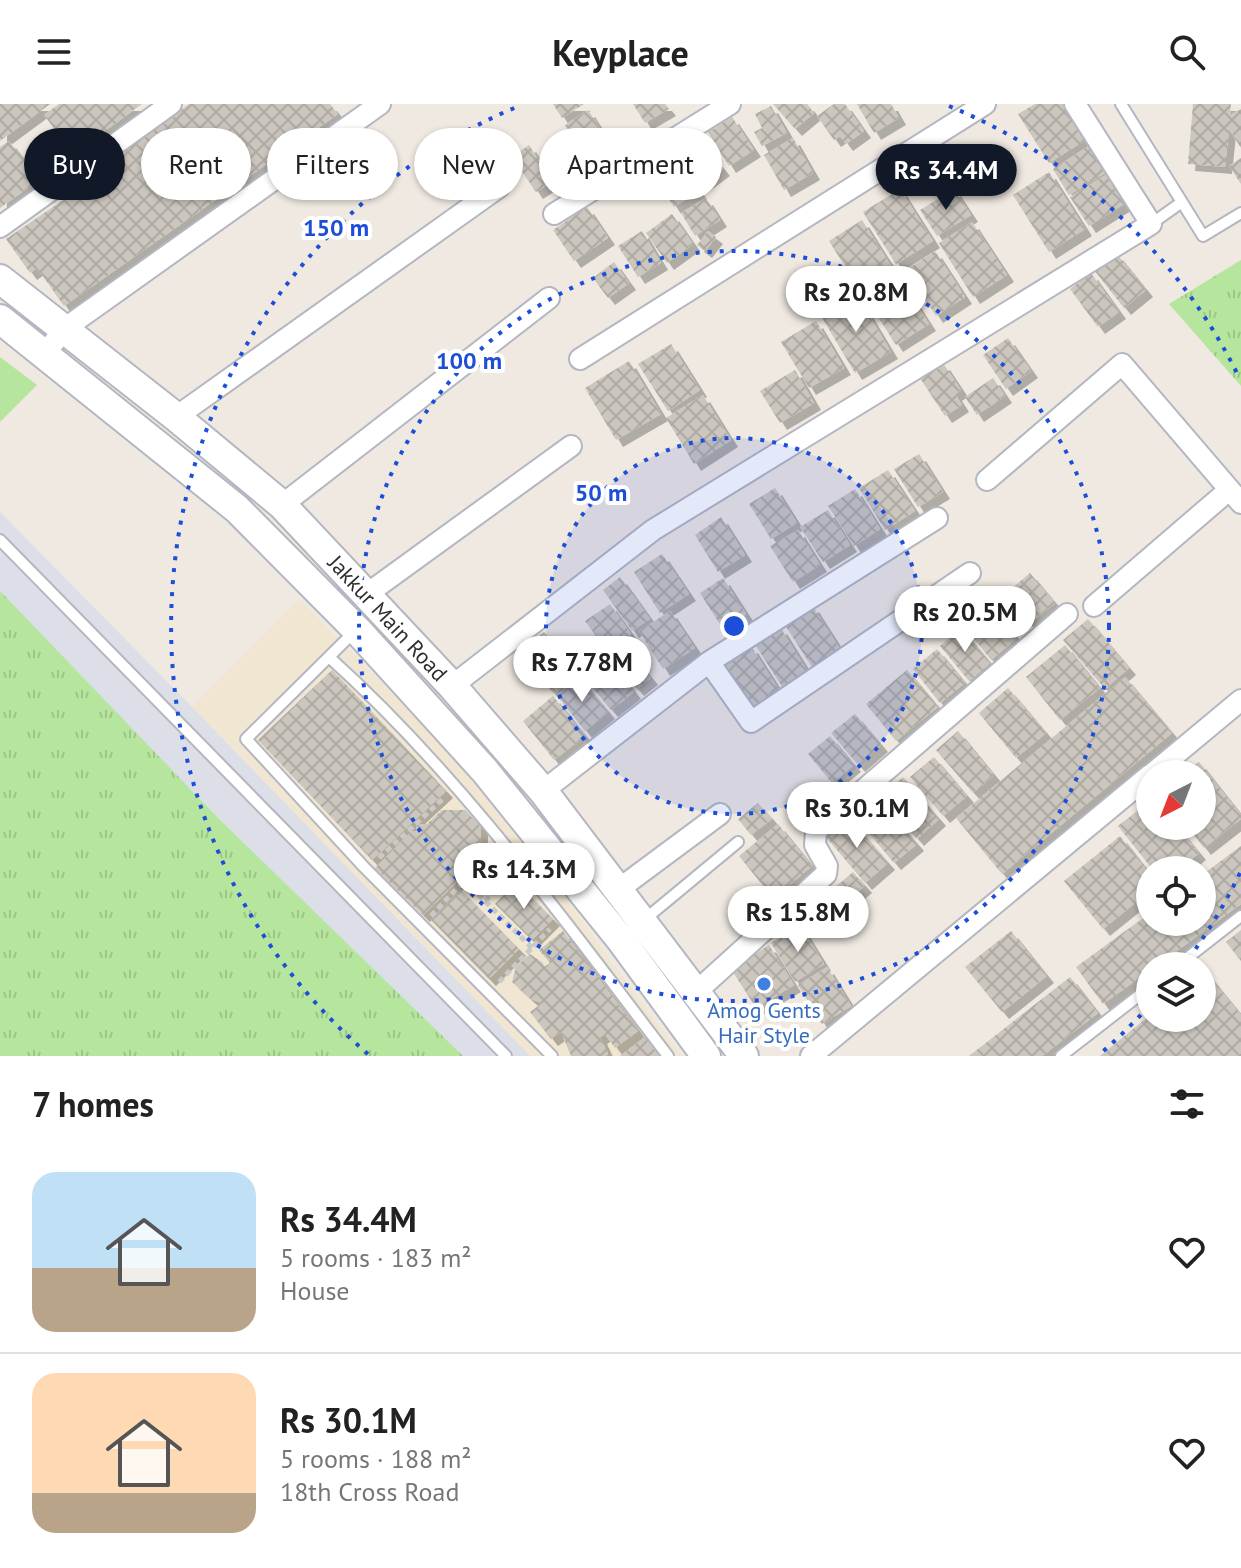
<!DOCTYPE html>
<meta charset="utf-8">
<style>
body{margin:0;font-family:"PT Sans",sans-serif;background:#f6f6f6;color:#222;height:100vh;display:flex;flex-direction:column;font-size:30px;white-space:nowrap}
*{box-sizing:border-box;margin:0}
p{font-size:26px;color:#767676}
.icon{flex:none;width:44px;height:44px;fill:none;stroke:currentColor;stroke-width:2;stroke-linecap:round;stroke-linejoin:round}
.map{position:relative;height:952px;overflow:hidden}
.side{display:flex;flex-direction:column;background:#fff;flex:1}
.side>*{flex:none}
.top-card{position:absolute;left:24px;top:24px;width:800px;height:72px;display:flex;gap:16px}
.needle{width:52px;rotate:222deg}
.controls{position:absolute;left:1136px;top:656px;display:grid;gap:16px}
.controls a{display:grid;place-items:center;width:80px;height:80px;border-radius:50%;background:#fff;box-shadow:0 2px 6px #0004;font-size:40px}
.price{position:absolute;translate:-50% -68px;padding:0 18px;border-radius:28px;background:#fff;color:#222;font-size:26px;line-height:52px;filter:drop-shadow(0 2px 4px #0008)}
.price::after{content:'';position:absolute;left:50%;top:48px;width:24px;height:18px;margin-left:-12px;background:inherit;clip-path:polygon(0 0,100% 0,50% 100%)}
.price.active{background:#111827;color:#fff}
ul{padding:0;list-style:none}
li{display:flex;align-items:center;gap:24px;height:200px;padding:0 32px}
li+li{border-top:2px solid #e0e0e0}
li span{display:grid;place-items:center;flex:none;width:224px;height:160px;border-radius:24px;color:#555}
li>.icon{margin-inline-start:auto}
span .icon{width:96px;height:96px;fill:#fffc;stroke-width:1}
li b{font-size:34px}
h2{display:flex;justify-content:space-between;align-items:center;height:96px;padding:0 32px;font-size:34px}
.tag{padding:0 28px;border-radius:36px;background:#fff;box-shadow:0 2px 6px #0004;font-size:28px;line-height:72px}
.tag.active{background:#111827;color:#fff}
header{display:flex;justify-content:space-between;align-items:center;height:104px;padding:0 32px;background:#fff;font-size:36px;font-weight:600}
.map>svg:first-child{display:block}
</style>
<header><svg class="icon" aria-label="menu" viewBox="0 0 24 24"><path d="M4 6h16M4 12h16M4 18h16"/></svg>Keyplace<svg class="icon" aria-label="search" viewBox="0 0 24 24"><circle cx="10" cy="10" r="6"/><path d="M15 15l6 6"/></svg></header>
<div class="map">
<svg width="1241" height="952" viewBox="0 0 1241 952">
<defs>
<pattern id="grass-tufts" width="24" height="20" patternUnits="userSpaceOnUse" patternTransform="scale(2)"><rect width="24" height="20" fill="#b6e59e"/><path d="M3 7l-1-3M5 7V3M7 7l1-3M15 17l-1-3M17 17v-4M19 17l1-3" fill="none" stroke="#9dc588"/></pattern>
<pattern id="garden-dots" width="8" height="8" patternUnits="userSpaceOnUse" patternTransform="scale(2)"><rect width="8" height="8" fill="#b6e59e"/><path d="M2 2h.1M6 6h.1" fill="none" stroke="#9dc588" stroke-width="1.8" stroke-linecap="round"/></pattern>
<pattern id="building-cross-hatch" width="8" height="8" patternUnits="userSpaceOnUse" patternTransform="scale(2)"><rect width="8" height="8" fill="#cbc7bf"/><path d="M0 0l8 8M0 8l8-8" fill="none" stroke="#afaba4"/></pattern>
<filter id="shadow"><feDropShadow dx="7" dy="7" stdDeviation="0" flood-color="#0004"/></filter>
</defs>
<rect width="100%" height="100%" fill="#efe9e1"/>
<path fill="#f0e6d1" d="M299,495L475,672L681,952H530L192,603Z"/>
<path fill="#dcdee8" d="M0,408L192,603L530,952H0Z"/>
<path fill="url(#grass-tufts)" d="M1241,156V282L1169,200Z
M0,487L218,714L463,952H0Z"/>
<path fill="#b6e59e" d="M0,253L37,281L0,318Z"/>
<path fill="url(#garden-dots)" d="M496,747L510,766L486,787L472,773Z"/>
<path fill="url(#building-cross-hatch)" filter="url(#shadow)" d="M0,0H50L0,37Z
M59,0H142L73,50L44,11Z
M189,0H330L338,10L64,202L37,164L30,169L6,135L119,58L116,52Z
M553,0H584L562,14Z
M633,0H665L669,5L645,19Z
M773,0H807L814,9L795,25Z
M834,0H845L864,27L846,40L840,32L834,36L817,12Z
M857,0H891L899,14L874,29Z
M1035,0H1064L1087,35L1049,59L1018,10Z
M1193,0H1231L1230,11L1241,5V44L1229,25L1225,63L1188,60Z
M771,2L787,29L762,42L754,28L762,24L755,10Z
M588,6L607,35L584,50L565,21Z
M732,13L754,46L729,62L708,28Z
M793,34L813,69L784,86L764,51Z
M699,36L702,41L688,49L684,44Z
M9,37L39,76L0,104V43Z
M529,41L553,77L536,88L512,53Z
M706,41L714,51L694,67L686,57Z
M1090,41L1107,68L1069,91L1053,65Z
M676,52L699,87L674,103L651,68Z
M1241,54V80L1229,62Z
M716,56L723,65L703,80L696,71Z
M1049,68L1085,125L1049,148L1013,91Z
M1109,69L1127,98L1089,122L1070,93Z
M900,85L933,137L896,160L863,108Z
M954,85L971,111L937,132L920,106Z
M706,94L720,116L695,132L681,109Z
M587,103L608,134L574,157L553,126Z
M672,110L693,140L667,159L646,129Z
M862,116L891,162L858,183L829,137Z
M972,118L1007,171L973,193L939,139Z
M642,127L661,159L638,173L618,142Z
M708,127L716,133L705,147L697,141Z
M935,147L965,193L936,212L906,166Z
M1116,149L1146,186L1124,204L1094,166Z
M614,158L629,179L608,194L593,174Z
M895,167L929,220L896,241L862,188Z
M1091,169L1119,208L1098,223L1070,185Z
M857,191L891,248L855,269L821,212Z
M816,217L844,264L809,284L781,238Z
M1008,234L1031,267L1006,285L983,251Z
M671,240L700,286L668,307L638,260Z
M629,257L661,310L616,336L585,284Z
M943,259L961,286L955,290L962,301L945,312L920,274Z
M795,266L814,299L780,319L760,287Z
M993,274L1005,292L977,311L965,293Z
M703,291L731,336L694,360L666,314Z
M919,350L943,388L918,403L894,365Z
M888,366L915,407L885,426L859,384Z
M775,384L797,419L771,435L749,400Z
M855,385L880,425L854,442L828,402Z
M828,406L850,441L823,458L800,423Z
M721,413L745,451L718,468L695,431Z
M798,426L820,461L793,478L770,442Z
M662,450L689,490L660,509L634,468Z
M1030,469L1055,499L1029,520L1005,490Z
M620,473L650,515L632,527L603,486Z
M723,474L746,510L723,525L700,489Z
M610,500L631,530L607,547L585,517Z
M990,500L1017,534L991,556L964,522Z
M812,501L842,548L814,566L783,518Z
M670,507L695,544L663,565L639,527Z
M1088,515L1129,564L1105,585L1063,536Z
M780,523L808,568L783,584L754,539Z
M961,524L990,559L969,577L940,542Z
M544,528L578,569L554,590L519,549Z
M624,540L651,574L637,585L609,552Z
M1065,541L1100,584L1060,616L1026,573Z
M751,542L779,586L750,604L722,560Z
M937,545L965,579L940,599L913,565Z
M606,552L634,588L611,606L582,571Z
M332,566L446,687L372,756L258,636Z
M907,566L938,603L896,637L866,600Z
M579,573L608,608L585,627L557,591Z
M1125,573L1172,629L1002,770L956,714Z
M1008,584L1046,629L1016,654L979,609Z
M553,592L585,632L554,656L523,617Z
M855,610L881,641L858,661L831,629Z
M958,627L994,671L973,689L936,646Z
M830,632L854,661L832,679L808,650Z
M934,653L967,692L943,712L910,673Z
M1199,658L1241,711V715L1204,744L1187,722H1202V670H1183Z
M903,673L939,715L917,735L881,693Z
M875,691L917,740L894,759L853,710Z
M1150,697V722H1177L1199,749L1178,766H1153L1118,722Z
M758,699L772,715L751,731L738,715Z
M442,706H465L481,723V746L466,761V770H460V775L423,811L375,764L412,727H416V721L427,720Z
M848,713L888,759L865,779L826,733Z
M778,720L812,762L773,794L739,752Z
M1120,732L1150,770V787L1103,825L1064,777Z
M1241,742V800L1156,862H1150V866L1103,900L1076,863L1150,809V818H1202V771Z
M853,768L865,782L838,805L826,791Z
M516,778L553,815L532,836L495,800Z
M461,786L519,845L489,875L431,816Z
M821,794L832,807L810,826L799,813Z
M800,821L824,860L795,878L771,839Z
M1241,826V857L1226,838Z
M563,827L638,927L615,944L605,930L600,933L608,950L605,952H571L561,928L551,935L530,908L542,899L531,895L512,878L516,862L530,850L543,859L544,863L550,859L539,846Z
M1011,827L1047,872L1002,908L965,863Z
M769,841L794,881L756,904L731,865Z
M827,863L851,902L822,920L798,881Z
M1205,867L1241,911V949L1237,952H1100L1150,911V914H1202V869Z
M1070,873L1098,909L1042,952H969Z
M645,933L659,952H620Z"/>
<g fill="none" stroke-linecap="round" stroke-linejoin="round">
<defs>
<path id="lane" d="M1121,0L1203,132L1241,109
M1151,120L1182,98
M0,436L506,952
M355,527L246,635L364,763L552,952
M329,553C460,671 562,813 668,952
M644,816L738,738
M1177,862L1241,812
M1061,952L1150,883"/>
<path id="street" d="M554,110L730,0
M0,123L171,0
M45,250L64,225L380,0
M580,255L985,0
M176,313L499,83
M987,376L1122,260L1241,399
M282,401L549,194
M367,490L571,342
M1094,502L1229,386
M709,558L751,618L970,469
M452,582L653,426L1151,120L1075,0
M1152,670L1241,596
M543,687L709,558L937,414
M619,785L720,710
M696,888L826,770L827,762L815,741L816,727L1067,510
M811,952L1150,671"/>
<path id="secondary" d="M0,175L176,313L282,401L452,582L543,687L744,952
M0,215L237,405L357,526L485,667L621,836L706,952"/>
</defs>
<use href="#lane" stroke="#b4b7c1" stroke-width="14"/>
<use href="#street" stroke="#b4b7c1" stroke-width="24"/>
<use href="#secondary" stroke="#b4b7c1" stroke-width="32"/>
<path stroke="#c9c9c9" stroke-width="5" stroke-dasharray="6 4" stroke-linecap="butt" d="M379,754L445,693
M464,776L532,844
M485,797L511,774
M431,812L490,749
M499,878L550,825"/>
<use href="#lane" stroke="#fff" stroke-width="10"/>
<use href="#street" stroke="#fff" stroke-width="20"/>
<use href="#secondary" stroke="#fff" stroke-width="28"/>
</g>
<circle cx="734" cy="522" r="188" fill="#1d4ed8" fill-opacity=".12"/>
<g fill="none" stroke="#1d4ed8" stroke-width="4" stroke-dasharray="4 8">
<circle cx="734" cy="522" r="188"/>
<circle cx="734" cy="522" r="375"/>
<path d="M1240 769A563 563 0 0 1 1184 861M1149 902A563 563 0 0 1 1100 950M368 950A563 563 0 0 1 519 2M949 2A563 563 0 0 1 1240 275"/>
</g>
<circle fill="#3f7fe0" stroke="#fff" stroke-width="3" cx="764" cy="880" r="8"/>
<g text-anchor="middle" stroke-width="8" stroke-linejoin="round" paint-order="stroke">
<g font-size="22" fill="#2e2e2e" stroke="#fff">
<text transform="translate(388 514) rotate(47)" y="8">Jakkur Main Road</text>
</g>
<g font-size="22" fill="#366cbe" stroke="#fff">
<text x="764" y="914">Amog Gents<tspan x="764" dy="25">Hair Style</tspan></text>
</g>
</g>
<circle cx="734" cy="522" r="12" fill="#1d4ed8" stroke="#fff" stroke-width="4"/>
<g font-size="24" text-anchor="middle" font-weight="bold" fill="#1d4ed8" stroke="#fff" stroke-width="8" stroke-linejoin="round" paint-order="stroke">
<text x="336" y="132">150 m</text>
<text x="469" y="265">100 m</text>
<text x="601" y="397">50 m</text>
</g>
</svg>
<div class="controls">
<a><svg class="needle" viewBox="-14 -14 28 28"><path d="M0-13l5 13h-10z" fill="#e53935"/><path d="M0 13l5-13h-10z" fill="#767676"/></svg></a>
<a><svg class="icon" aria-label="locate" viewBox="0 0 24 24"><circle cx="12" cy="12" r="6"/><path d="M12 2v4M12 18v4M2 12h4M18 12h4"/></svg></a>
<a><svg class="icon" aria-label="layers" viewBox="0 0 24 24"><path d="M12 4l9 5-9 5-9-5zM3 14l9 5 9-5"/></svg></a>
</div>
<b class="price active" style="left:946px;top:108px">Rs 34.4M</b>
<b class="price" style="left:856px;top:230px">Rs 20.8M</b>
<b class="price" style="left:965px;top:550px">Rs 20.5M</b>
<b class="price" style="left:582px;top:600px">Rs 7.78M</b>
<b class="price" style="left:857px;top:746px">Rs 30.1M</b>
<b class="price" style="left:524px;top:807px">Rs 14.3M</b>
<b class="price" style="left:798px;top:850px">Rs 15.8M</b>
<div class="top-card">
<a class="tag active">Buy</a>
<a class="tag">Rent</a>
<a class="tag">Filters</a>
<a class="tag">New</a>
<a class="tag">Apartment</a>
</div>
</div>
<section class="side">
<h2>7 homes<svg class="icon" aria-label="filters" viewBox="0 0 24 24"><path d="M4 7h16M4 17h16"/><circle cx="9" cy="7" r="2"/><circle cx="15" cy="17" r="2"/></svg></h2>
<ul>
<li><span style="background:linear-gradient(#bfe0f5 60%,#b9a48a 0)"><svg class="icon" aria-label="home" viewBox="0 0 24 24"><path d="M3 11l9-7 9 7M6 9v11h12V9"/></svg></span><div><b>Rs 34.4M</b><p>5 rooms · 183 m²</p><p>House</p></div><svg class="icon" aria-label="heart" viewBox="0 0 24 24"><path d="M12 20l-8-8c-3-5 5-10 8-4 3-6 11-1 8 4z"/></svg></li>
<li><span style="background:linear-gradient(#ffd9b3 75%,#b9a48a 0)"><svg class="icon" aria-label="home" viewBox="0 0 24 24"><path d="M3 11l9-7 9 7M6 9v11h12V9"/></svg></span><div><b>Rs 30.1M</b><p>5 rooms · 188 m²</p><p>18th Cross Road</p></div><svg class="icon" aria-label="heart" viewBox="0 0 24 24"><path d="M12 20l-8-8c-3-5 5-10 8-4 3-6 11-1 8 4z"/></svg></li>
</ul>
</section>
